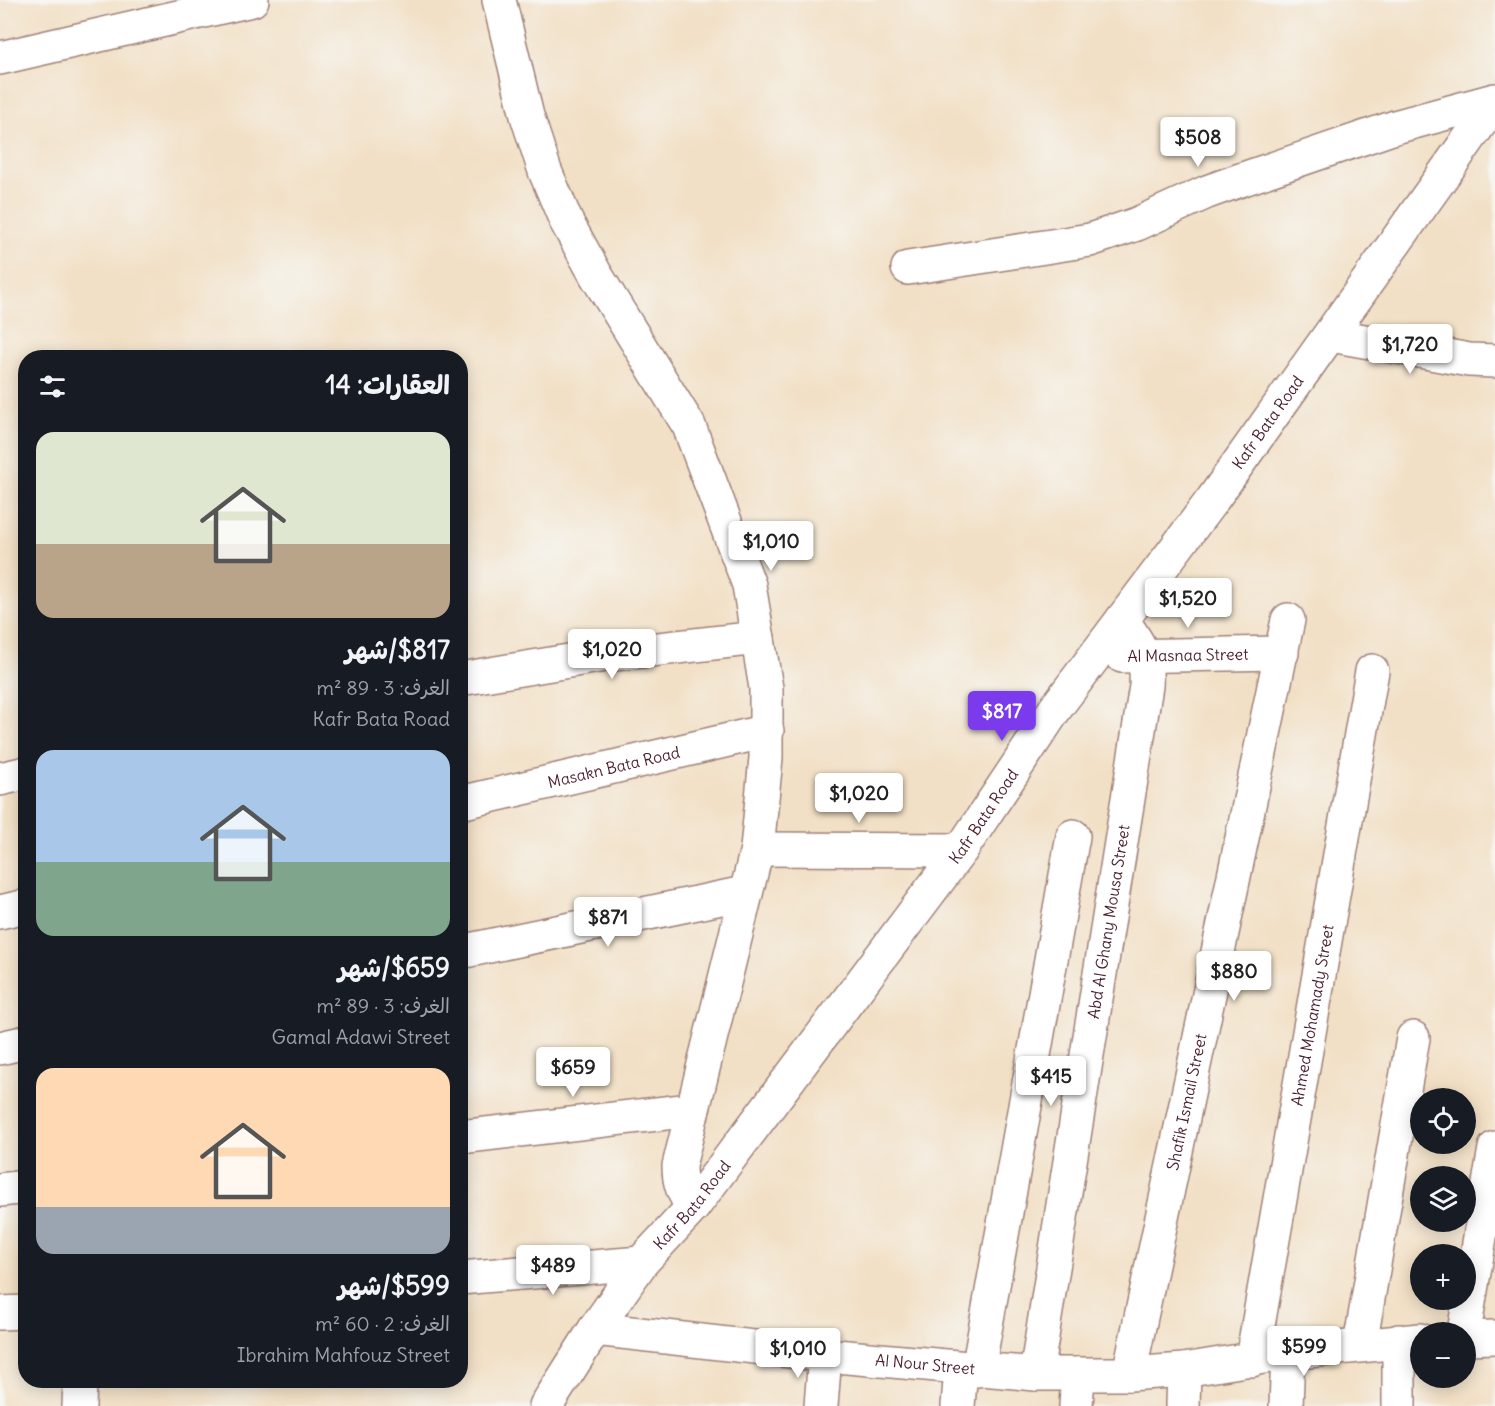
<!DOCTYPE html>
<html lang="ar">
<meta charset="utf-8">
<style>
body{margin:0;font-family:Delius,"Playpen Sans Arabic",sans-serif;background:#20242c;color:#f1f3f6;direction:rtl;height:100vh;display:flex;flex-direction:column;font-size:22px;white-space:nowrap}
*{box-sizing:border-box;margin:0}
p{font-size:20px;color:#9ea1a6}
.icon{flex:none;width:33px;height:33px;fill:none;stroke:currentColor;stroke-width:2;stroke-linecap:round;stroke-linejoin:round}
.map{position:relative;flex:1;overflow:hidden;direction:ltr}
.side{position:absolute;left:18px;top:350px;width:450px;height:1038px;display:flex;flex-direction:column;background:#171b24;border-radius:24px;box-shadow:0 3px 15px #0003;direction:rtl}
.side>*{flex:none}
.buttons{position:absolute;left:1410px;top:1088px;display:grid;gap:12px}
.buttons a{display:grid;place-items:center;width:66px;height:66px;border-radius:50%;background:#171b24;box-shadow:0 3px 15px #0003;font-size:30px}
.price{position:absolute;translate:-50% -51px;padding:0 14px;border-radius:6px;background:#fff;color:#222;font-size:20px;line-height:39px;filter:drop-shadow(0 2px 3px #0008)}
.price::after{content:'';position:absolute;left:50%;top:36px;width:18px;height:14px;margin-left:-9px;background:inherit;clip-path:polygon(0 0,100% 0,50% 100%)}
.price.active{background:#7c3aed;color:#fff}
ul{padding:0;list-style:none}
li{display:grid;align-content:center;gap:12px;height:318px;padding:0 18px}
li span{display:grid;place-items:center;height:186px;border-radius:18px;color:#555}
li>.icon{margin-inline-start:auto}
span .icon{width:108px;height:108px;fill:#fffc;stroke-width:1}
li b{font-size:26px}
h2{display:flex;justify-content:space-between;align-items:center;height:72px;padding:0 18px;font-size:26px}
.map>svg:first-child{display:block}
</style>
<div class="map">
<svg width="1495" height="1406" viewBox="0 0 1495 1406">
<rect width="100%" height="100%" fill="#f6f6f2"/>
<filter id="ink" filterUnits="userSpaceOnUse"><feTurbulence type="fractalNoise" baseFrequency=".0167" numOctaves="2"/><feDisplacementMap in="SourceGraphic" scale="12" xChannelSelector="R" yChannelSelector="G"/><feConvolveMatrix kernelMatrix="1 2 1 2 8 2 1 2 1" color-interpolation-filters="sRGB"/></filter>
<filter id="wash" filterUnits="userSpaceOnUse"><feTurbulence type="fractalNoise" baseFrequency=".008" numOctaves="4" result="noise"/><feDisplacementMap in="SourceGraphic" scale="24" xChannelSelector="R" yChannelSelector="G"/><feGaussianBlur stdDeviation="1.35" result="paint"/><feColorMatrix in="noise" values="0 0 0 0 0 0 0 0 0 0 0 0 0 0 0 0 0 1.4 0 .05"/><feComposite in="paint" operator="in"/></filter>
<g filter="url(#wash)">
<rect width="100%" height="100%" fill="#f2e0c6"/>
</g>
<g filter="url(#ink)">
<g fill="none" stroke-linecap="round" stroke-linejoin="round">
<defs>
<g id="minor">
<path d="M499,0L527,116L545,171L566,221L596,275L689,426L749,585L766,688V758L757,849L679,1166C679,1183 683,1193 693,1207"/>
<path d="M0,58L252,0"/>
<path d="M908,268L1090,240L1137,224L1207,192L1246,178L1395,127L1495,100"/>
<path d="M1331,335L1469,360L1495,361"/>
<path id="s1" d="M1122,656L1282,653"/>
<path d="M460,679L605,655L758,638"/>
<path d="M0,779L26,773"/>
<path id="s2" d="M460,803L767,731"/>
<path d="M757,849L961,850"/>
<path d="M0,912L26,906"/>
<path d="M460,952L745,893"/>
<path d="M0,1048L26,1042"/>
<path d="M460,1137L691,1110"/>
<path d="M0,1190L26,1187"/>
<path d="M460,1278L641,1263"/>
<path d="M0,1313L26,1312"/>
<path id="s3" d="M595,1329L825,1355L1036,1374H1129L1184,1370L1288,1353L1420,1340"/>
<path d="M1464,1332L1495,1148"/>
<path d="M1466,1338L1495,1337"/>
<path d="M1360,1345L1413,1038"/>
<path id="s4" d="M1252,1360L1372,671"/>
<path d="M978,1370L1073,836"/>
<path id="s5" d="M1036,1374L1146,686C1148,655 1139,644 1122,620"/>
<path id="s6" d="M1129,1374L1288,620"/>
<path d="M79,1406L80,1380"/>
<path id="s7" d="M546,1406L595,1329L641,1263L693,1207L961,850L1055,709L1213,499L1495,102"/>
<path d="M821,1406L825,1355"/>
<path d="M958,1406L961,1368"/>
<path d="M1076,1406L1078,1374"/>
<path d="M1183,1406L1184,1370"/>
<path d="M1286,1406L1288,1353"/>
<path d="M1399,1406V1341"/>
</g>
</defs>
<use href="#minor" stroke="#9e8078" stroke-width="36"/>
<use href="#minor" stroke="#fff" stroke-width="33"/>
</g>
</g>
<g text-anchor="middle" stroke-width="4.5" stroke-linejoin="round" paint-order="stroke">
<g font-size="16" fill="#4a1f2b" stroke="#f6f6f2">
<text dy="6" stroke="none"><textPath href="#s7" startOffset="1221">Kafr Bata Road</textPath></text>
<text dy="6" stroke="none"><textPath href="#s1" startOffset="66">Al Masnaa Street</textPath></text>
<text dy="6" stroke="none"><textPath href="#s2" startOffset="158">Masakn Bata Road</textPath></text>
<text dy="6" stroke="none"><textPath href="#s7" startOffset="735">Kafr Bata Road</textPath></text>
<text dy="6" stroke="none"><textPath href="#s5" startOffset="458">Abd Al Ghany Mousa Street</textPath></text>
<text dy="6" stroke="none"><textPath href="#s4" startOffset="350">Ahmed Mohamady Street</textPath></text>
<text dy="6" stroke="none"><textPath href="#s6" startOffset="278">Shafik Ismail Street</textPath></text>
<text dy="6" stroke="none"><textPath href="#s7" startOffset="249">Kafr Bata Road</textPath></text>
<text dy="6" stroke="none"><textPath href="#s3" startOffset="332">Al Nour Street</textPath></text>
</g>
</g>
</svg>
<div class="buttons">
<a><svg class="icon" aria-label="locate" viewBox="0 0 24 24"><circle cx="12" cy="12" r="6"/><path d="M12 2v4M12 18v4M2 12h4M18 12h4"/></svg></a>
<a><svg class="icon" aria-label="layers" viewBox="0 0 24 24"><path d="M12 4l9 5-9 5-9-5zM3 14l9 5 9-5"/></svg></a>
<a>+</a>
<a>−</a>
</div>
<b class="price" style="left:1198px;top:168px">$508</b>
<b class="price" style="left:1410px;top:375px">$1,720</b>
<b class="price" style="left:771px;top:572px">$1,010</b>
<b class="price" style="left:1188px;top:629px">$1,520</b>
<b class="price" style="left:612px;top:680px">$1,020</b>
<b class="price active" style="left:1002px;top:742px">$817</b>
<b class="price" style="left:859px;top:824px">$1,020</b>
<b class="price" style="left:608px;top:948px">$871</b>
<b class="price" style="left:1234px;top:1002px">$880</b>
<b class="price" style="left:573px;top:1098px">$659</b>
<b class="price" style="left:1051px;top:1107px">$415</b>
<b class="price" style="left:553px;top:1296px">$489</b>
<b class="price" style="left:1304px;top:1377px">$599</b>
<b class="price" style="left:798px;top:1379px">$1,010</b>
<section class="side">
<h2>العقارات: 14<svg class="icon" aria-label="filters" viewBox="0 0 24 24"><path d="M4 7h16M4 17h16"/><circle cx="9" cy="7" r="2"/><circle cx="15" cy="17" r="2"/></svg></h2>
<ul>
<li><span style="background:linear-gradient(#dfe7d0 60%,#b9a48a 0)"><svg class="icon" aria-label="home" viewBox="0 0 24 24"><path d="M3 11l9-7 9 7M6 9v11h12V9"/></svg></span><div><b>$817/شهر</b><p>الغرف: 3 · 89 m²</p><p>Kafr Bata Road</p></div></li>
<li><span style="background:linear-gradient(#a9c7e8 60%,#7fa58c 0)"><svg class="icon" aria-label="home" viewBox="0 0 24 24"><path d="M3 11l9-7 9 7M6 9v11h12V9"/></svg></span><div><b>$659/شهر</b><p>الغرف: 3 · 89 m²</p><p>Gamal Adawi Street</p></div></li>
<li><span style="background:linear-gradient(#ffd9b3 75%,#9aa5b1 0)"><svg class="icon" aria-label="home" viewBox="0 0 24 24"><path d="M3 11l9-7 9 7M6 9v11h12V9"/></svg></span><div><b>$599/شهر</b><p>الغرف: 2 · 60 m²</p><p>Ibrahim Mahfouz Street</p></div></li>
</ul>
</section>
</div>
